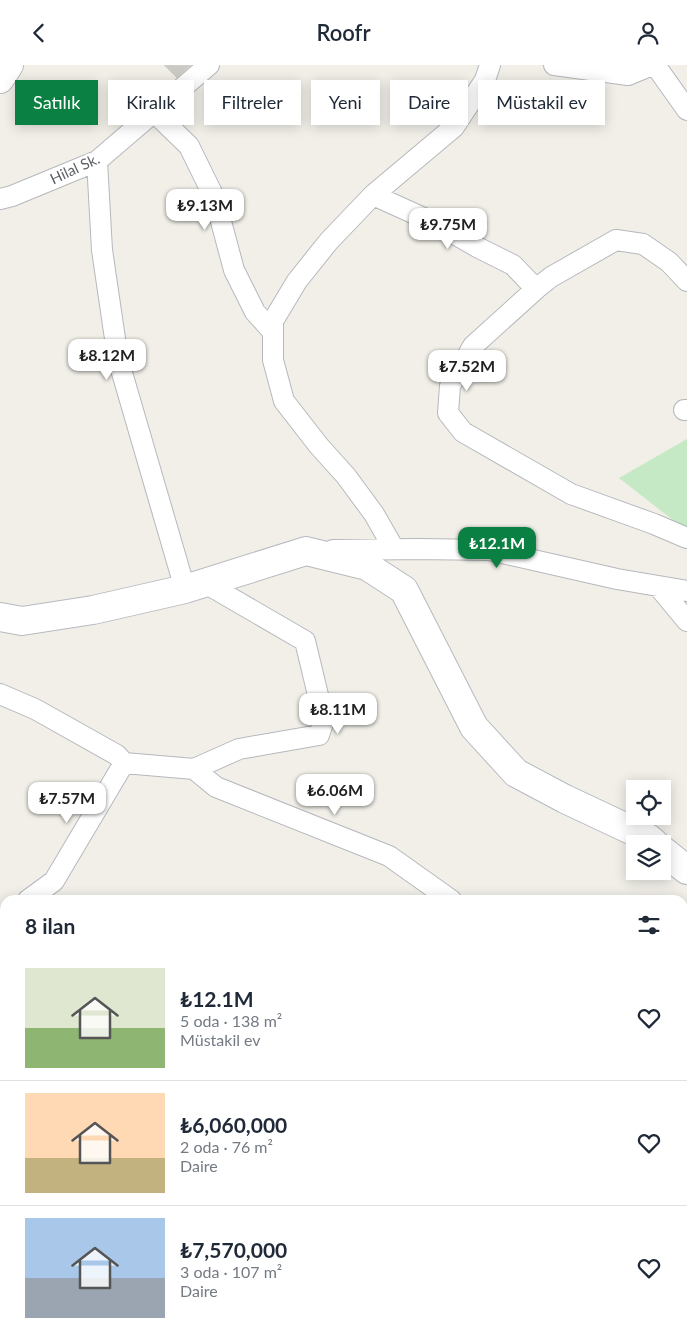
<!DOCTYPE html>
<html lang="tr">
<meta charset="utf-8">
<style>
body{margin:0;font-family:Lato,sans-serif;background:#f6f6f7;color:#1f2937;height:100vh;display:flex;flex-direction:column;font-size:19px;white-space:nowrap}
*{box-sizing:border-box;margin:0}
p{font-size:16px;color:#747a83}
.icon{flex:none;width:28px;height:28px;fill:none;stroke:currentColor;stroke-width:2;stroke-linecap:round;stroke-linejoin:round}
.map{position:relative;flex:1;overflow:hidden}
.panel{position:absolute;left:0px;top:830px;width:688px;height:446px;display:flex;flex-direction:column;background:#fff;border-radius:15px 15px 0 0;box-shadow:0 2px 12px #0003}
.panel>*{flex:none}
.top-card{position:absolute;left:15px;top:15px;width:658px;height:45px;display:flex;gap:10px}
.tools{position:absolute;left:626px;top:715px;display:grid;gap:10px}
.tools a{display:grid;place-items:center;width:45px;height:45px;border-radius:0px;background:#fff;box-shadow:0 2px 12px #0003;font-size:25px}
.price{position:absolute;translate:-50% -42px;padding:0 11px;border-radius:10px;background:#fff;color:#222;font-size:16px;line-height:32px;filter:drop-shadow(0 1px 2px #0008)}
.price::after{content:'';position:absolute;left:50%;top:30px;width:15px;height:11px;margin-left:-8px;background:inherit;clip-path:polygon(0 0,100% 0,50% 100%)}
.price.active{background:#0b8043;color:#fff}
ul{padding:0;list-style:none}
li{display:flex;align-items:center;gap:15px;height:125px;padding:0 25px}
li+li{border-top:1px solid #e0e1e3}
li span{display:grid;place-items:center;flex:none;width:140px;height:100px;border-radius:0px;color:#555}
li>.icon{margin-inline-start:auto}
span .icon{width:60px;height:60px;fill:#fffc;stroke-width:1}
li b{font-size:21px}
h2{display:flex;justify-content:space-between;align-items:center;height:60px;padding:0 25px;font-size:21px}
.pill{padding:0 18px;border-radius:0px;background:#fff;box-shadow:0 2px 12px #0003;font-size:18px;line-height:45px}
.pill.active{background:#0b8043;color:#fff}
header{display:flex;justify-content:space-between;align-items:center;height:65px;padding:0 25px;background:#fff;font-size:22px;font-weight:600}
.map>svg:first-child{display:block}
</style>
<header><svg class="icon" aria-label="back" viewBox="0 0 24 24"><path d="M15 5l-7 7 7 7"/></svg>Roofr<svg class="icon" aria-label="person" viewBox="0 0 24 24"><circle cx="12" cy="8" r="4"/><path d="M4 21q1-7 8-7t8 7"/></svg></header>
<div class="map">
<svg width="687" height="1276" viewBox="0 0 687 1276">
<rect width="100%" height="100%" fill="#f1efe8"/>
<path fill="#c5e8c5" d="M687,374V466L619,413Z"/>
<path fill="#cccac5" stroke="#d6d1c6" d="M164,0H191L177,13Z"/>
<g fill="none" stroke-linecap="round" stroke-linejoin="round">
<defs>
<path id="street" d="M554,0L628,10L652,0
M655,0L687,45
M154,47L189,81L215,134L234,205L255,247L273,267
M97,96L102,185L118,294L185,524
M373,130L437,159L479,183L513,200L536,224
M0,134L12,131L97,96L209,0
M687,216L669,197L643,179L616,175L551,212L536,224L473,281L450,321L448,348L463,367L571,429L654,459L687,473
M684,345H687
M394,484L374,449L346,411L319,381L284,336L273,295V256L297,216L329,176L373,130L454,62L485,15L490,0
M333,485L418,484L489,485L617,514L687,526
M658,521L687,556
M0,629L35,644L117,690L124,698L194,704L239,684L319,670L324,655L305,576L205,518
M194,704L216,722L389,791L451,835
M28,835L54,816L124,698
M0,856L5,852
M682,985L687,990
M0,1063L5,1059
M682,1159L687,1166
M544,1271L546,1276
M129,1276V1271
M217,1276L219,1271"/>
<path id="secondary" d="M0,14L9,0
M0,552L22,556L93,545L185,524L306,486L367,501L404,525L474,662L516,708L565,734L648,773L655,779
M662,785L687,805"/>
</defs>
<use href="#street" stroke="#b5b8bc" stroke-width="22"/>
<use href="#secondary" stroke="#b6babf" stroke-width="30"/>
<use href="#street" stroke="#fff" stroke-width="20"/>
<use href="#secondary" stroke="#fff" stroke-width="28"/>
</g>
<g text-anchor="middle" stroke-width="5" stroke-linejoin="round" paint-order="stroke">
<g font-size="15" fill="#5f6368" stroke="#fff">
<text transform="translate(75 104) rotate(-25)" y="5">Hilal Sk.</text>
</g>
</g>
</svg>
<div class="tools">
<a><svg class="icon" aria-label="locate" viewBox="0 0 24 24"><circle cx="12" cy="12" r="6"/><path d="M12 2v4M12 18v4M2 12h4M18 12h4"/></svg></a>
<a><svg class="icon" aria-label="layers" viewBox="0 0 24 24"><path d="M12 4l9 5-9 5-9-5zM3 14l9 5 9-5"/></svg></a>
</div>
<b class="price" style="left:205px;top:166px">₺9.13M</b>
<b class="price" style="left:448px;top:185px">₺9.75M</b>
<b class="price" style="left:107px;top:316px">₺8.12M</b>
<b class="price" style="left:467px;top:327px">₺7.52M</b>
<b class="price active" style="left:497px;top:504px">₺12.1M</b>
<b class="price" style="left:338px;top:670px">₺8.11M</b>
<b class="price" style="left:335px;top:751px">₺6.06M</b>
<b class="price" style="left:67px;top:759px">₺7.57M</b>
<div class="top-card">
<a class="pill active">Satılık</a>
<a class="pill">Kiralık</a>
<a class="pill">Filtreler</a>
<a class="pill">Yeni</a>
<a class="pill">Daire</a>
<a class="pill">Müstakil ev</a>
</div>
<section class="panel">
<h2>8 ilan<svg class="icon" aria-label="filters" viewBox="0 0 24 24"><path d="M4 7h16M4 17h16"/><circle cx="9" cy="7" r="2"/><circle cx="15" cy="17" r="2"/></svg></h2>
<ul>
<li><span style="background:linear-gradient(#dfe7d0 60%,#8fb573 0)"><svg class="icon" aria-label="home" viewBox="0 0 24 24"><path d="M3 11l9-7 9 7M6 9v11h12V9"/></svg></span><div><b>₺12.1M</b><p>5 oda · 138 m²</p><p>Müstakil ev</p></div><svg class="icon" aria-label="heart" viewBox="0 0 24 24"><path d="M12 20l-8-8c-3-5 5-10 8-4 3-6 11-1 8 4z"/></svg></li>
<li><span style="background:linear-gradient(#ffd9b3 65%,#c2b280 0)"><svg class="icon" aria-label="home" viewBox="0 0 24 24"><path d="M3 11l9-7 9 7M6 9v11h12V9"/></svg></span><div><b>₺6,060,000</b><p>2 oda · 76 m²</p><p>Daire</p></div><svg class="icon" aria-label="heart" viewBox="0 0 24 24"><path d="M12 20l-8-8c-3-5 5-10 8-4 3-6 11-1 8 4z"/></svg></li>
<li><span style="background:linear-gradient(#a9c7e8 60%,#9aa5b1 0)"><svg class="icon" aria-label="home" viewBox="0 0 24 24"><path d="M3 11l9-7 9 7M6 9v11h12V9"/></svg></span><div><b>₺7,570,000</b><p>3 oda · 107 m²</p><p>Daire</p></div><svg class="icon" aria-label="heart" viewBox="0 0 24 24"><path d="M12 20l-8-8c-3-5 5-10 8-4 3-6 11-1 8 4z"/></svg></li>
</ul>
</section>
</div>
